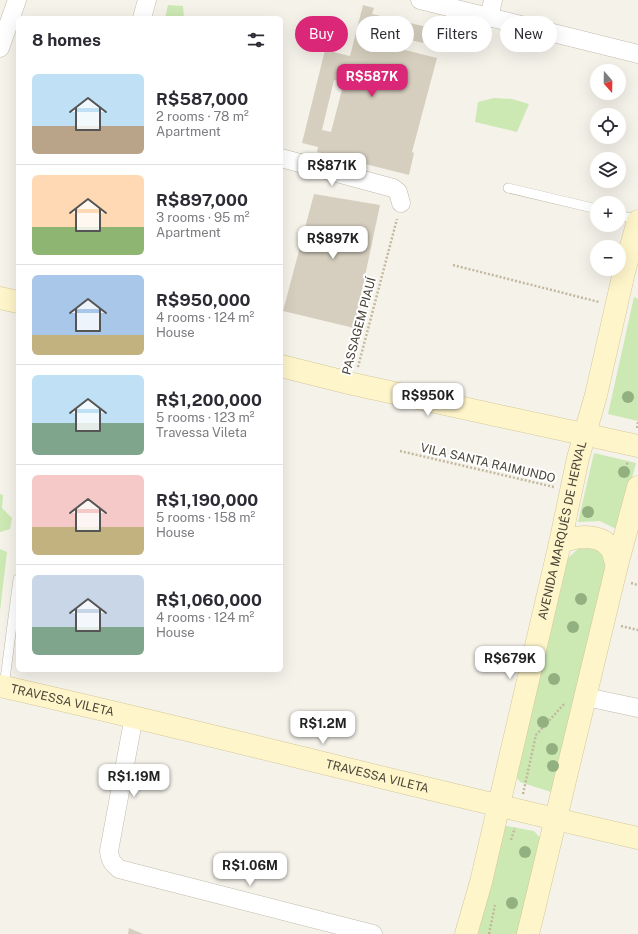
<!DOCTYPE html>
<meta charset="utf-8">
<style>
body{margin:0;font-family:"Public Sans",sans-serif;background:#f2f2f3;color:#2b2b33;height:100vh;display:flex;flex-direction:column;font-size:15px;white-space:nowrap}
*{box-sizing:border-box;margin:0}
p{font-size:13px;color:#7c7c81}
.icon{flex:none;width:22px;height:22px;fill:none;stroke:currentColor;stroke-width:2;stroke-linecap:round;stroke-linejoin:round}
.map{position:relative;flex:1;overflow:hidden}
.sheet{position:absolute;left:16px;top:16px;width:267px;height:656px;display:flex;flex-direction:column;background:#fff;border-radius:6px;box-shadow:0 4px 16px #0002}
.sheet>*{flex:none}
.hud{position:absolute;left:295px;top:16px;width:283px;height:36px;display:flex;gap:8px}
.needle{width:26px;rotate:160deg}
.controls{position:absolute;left:590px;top:64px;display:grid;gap:8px}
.controls a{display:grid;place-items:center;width:36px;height:36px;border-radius:50%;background:#fff;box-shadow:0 4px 16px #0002;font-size:20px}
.price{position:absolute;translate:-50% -34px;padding:0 9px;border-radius:8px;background:#fff;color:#222;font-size:13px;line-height:26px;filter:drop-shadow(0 1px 2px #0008)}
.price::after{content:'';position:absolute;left:50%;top:24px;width:12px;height:9px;margin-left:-6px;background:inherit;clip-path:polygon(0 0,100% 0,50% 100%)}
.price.active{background:#db2777;color:#fff}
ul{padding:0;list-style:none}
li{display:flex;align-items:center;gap:12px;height:100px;padding:0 16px}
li+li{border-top:1px solid #e1e1e2}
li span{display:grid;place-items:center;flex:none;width:112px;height:80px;border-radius:6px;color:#555}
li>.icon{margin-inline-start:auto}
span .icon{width:48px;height:48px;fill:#fffc;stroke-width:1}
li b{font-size:17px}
h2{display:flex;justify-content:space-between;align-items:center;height:48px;padding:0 16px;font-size:17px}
.tag{padding:0 14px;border-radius:18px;background:#fff;box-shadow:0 4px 16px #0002;font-size:14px;line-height:36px}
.tag.active{background:#db2777;color:#fff}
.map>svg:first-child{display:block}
</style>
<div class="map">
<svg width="638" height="934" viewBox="0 0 638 934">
<rect width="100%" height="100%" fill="#f5f2ea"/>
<path fill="#cce8b3" d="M168,5L183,6L184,18H165Z
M494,98L512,99L529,104L517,132L475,122L478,102Z
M634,297L638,299V421L608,414Z
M594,453L636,463L618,530L600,521L578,522Z
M0,494L3,495L2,508L12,518L10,529L0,532Z
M596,548L609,564L551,792L520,782L516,777L568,558L578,549Z
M0,549L7,552L0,611Z
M506,826L534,831L542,840L519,934H478L503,831Z"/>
<path fill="#d6cfbf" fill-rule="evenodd" d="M363,5L374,8L372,14L427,27L423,43L368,30L365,40L437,58L412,152L414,153L409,175L317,152L318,147L302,143L325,50L350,56ZM334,80L344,82L331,132L322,130Z
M314,194L380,205L354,328L283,311Z
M129,928L143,934H128Z"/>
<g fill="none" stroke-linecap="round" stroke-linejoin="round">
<defs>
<path id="lane" d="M508,188L597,209
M619,215L638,220
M4,687L18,579"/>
<path id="street" d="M420,0L638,54
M142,18L147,0
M489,18L493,0
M0,48L17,0
M281,158L393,188L398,192L401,203
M586,697L638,708
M134,716L109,851C110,860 112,863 119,869L373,934"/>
<g id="secondary">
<path d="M0,298L18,302"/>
<path d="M281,366L353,384L638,446"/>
<path d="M560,543C576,535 602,533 612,550C614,555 615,561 617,565"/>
<path id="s1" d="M0,686C213,734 425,790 638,838"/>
<path id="s2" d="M466,934L481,882L560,543L578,458L596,395L624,272L638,221"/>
<path d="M528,934L617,565L638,487"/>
</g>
</defs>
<use href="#lane" stroke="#c0bbac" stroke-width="10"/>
<use href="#street" stroke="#c0bbac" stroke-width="19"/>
<use href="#secondary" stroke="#d4c89a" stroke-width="23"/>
<path stroke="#c2b89d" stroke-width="2.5" stroke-dasharray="2 2" stroke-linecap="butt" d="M453,265L599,302
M358,367L397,219
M637,428L638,422
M400,451L554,487
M623,476L628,461
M631,583L638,585
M621,626L638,630
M523,794L536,735L565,703
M511,840L515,828
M489,934L495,905"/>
<use href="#lane" stroke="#fff" stroke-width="9"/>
<use href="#street" stroke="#fff" stroke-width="18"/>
<use href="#secondary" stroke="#fef5ca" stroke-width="22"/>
</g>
<g fill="#93b180">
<circle cx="628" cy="397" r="6"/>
<circle cx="624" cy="472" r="6"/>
<circle cx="588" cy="512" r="6"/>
<circle cx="581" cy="599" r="6"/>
<circle cx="573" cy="627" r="6"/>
<circle cx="554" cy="679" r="6"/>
<circle cx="543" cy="722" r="6"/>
<circle cx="552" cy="749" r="6"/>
<circle cx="553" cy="766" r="6"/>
<circle cx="525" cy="852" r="6"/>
<circle cx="512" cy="903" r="6"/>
</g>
<g text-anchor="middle" stroke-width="4" stroke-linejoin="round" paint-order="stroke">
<g font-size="12" fill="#494338" stroke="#fff">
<text transform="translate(359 326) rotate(-75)" y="4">PASSAGEM PIAUÍ</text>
<text transform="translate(488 463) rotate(13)" y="4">VILA SANTA RAIMUNDO</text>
<text dy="4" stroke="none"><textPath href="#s2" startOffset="415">AVENIDA MARQUÊS DE HERVAL</textPath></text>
<text dy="4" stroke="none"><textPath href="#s1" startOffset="64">TRAVESSA VILETA</textPath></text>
<text dy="4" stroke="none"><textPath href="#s1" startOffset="388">TRAVESSA VILETA</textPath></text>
</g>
</g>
</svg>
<div class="controls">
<a><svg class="needle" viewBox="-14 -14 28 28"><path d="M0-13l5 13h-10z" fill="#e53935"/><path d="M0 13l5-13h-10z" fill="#7c7c81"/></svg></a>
<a><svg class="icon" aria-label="locate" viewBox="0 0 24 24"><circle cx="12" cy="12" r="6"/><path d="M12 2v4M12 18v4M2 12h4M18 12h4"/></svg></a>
<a><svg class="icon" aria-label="layers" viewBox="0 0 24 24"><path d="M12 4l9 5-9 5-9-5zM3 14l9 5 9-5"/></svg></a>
<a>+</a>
<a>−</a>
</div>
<b class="price active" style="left:372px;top:98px">R$587K</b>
<b class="price" style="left:332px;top:187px">R$871K</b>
<b class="price" style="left:333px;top:260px">R$897K</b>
<b class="price" style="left:428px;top:417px">R$950K</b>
<b class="price" style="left:510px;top:680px">R$679K</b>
<b class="price" style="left:323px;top:745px">R$1.2M</b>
<b class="price" style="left:134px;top:798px">R$1.19M</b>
<b class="price" style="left:250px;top:887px">R$1.06M</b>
<div class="hud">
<a class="tag active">Buy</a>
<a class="tag">Rent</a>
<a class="tag">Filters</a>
<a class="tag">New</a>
</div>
<section class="sheet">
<h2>8 homes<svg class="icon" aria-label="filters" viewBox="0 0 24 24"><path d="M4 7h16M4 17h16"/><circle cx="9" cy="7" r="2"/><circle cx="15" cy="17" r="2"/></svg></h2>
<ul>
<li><span style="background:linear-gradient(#bfe0f5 65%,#b9a48a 0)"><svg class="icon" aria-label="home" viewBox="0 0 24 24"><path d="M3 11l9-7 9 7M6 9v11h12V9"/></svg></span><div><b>R$587,000</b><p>2 rooms · 78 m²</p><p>Apartment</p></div></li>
<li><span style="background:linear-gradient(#ffd9b3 65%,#8fb573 0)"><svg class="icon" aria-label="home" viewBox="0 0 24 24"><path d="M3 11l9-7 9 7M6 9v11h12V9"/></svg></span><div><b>R$897,000</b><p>3 rooms · 95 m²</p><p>Apartment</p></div></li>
<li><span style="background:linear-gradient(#a9c7e8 75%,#c2b280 0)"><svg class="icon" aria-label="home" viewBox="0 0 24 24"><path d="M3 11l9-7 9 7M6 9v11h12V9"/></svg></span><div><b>R$950,000</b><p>4 rooms · 124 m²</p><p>House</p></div></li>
<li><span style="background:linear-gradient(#bfe0f5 60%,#7fa58c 0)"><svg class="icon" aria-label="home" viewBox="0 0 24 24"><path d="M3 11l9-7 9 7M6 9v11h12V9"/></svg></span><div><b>R$1,200,000</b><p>5 rooms · 123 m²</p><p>Travessa Vileta</p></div></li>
<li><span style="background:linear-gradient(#f6c9c9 65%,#c2b280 0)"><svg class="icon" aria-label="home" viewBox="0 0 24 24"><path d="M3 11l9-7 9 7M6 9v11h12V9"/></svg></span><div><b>R$1,190,000</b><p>5 rooms · 158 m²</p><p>House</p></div></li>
<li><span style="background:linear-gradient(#c9d6e8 65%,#7fa58c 0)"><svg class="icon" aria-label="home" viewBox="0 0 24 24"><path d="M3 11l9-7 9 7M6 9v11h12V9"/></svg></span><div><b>R$1,060,000</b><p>4 rooms · 124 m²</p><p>House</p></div></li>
</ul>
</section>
</div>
